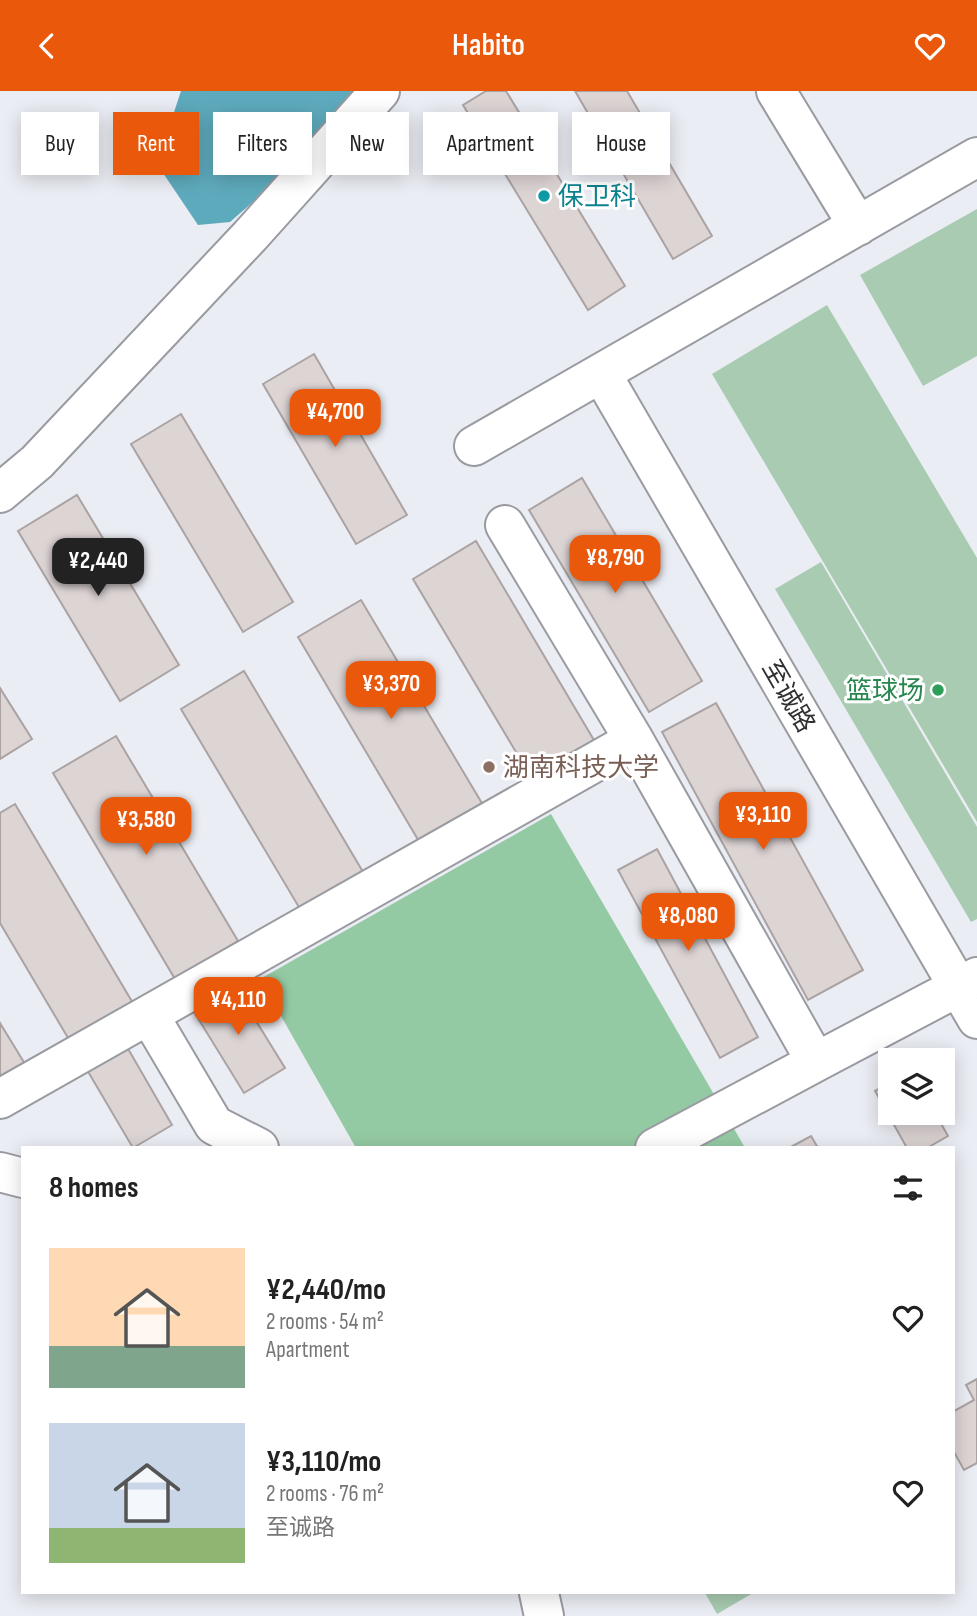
<!DOCTYPE html>
<meta charset="utf-8">
<style>
body{margin:0;font-family:"Sofia Sans Condensed","Noto Sans SC",sans-serif;background:#f6f6f6;color:#222;height:100vh;display:flex;flex-direction:column;font-size:26px;white-space:nowrap}
*{box-sizing:border-box;margin:0}
p{font-size:23px;color:#767676}
.icon{flex:none;width:38px;height:38px;fill:none;stroke:currentColor;stroke-width:2;stroke-linecap:round;stroke-linejoin:round}
.map{position:relative;flex:1;overflow:hidden}
.sheet{position:absolute;left:21px;top:1055px;width:934px;height:448px;display:flex;flex-direction:column;background:#fff;border-radius:0px;box-shadow:0 4px 18px #0003}
.sheet>*{flex:none}
.hud{position:absolute;left:21px;top:21px;width:936px;height:63px;display:flex;gap:14px}
.controls{position:absolute;left:878px;top:957px;display:grid;gap:14px}
.controls a{display:grid;place-items:center;width:77px;height:77px;border-radius:0px;background:#fff;box-shadow:0 4px 18px #0003;font-size:35px}
.price{position:absolute;translate:-50% -60px;padding:0 16px;border-radius:14px;background:#ea580c;color:#fff;font-size:23px;line-height:46px;filter:drop-shadow(0 2px 4px #0008)}
.price::after{content:'';position:absolute;left:50%;top:42px;width:21px;height:16px;margin-left:-10px;background:inherit;clip-path:polygon(0 0,100% 0,50% 100%)}
.price.current{background:#222;color:#fff}
ul{padding:0;list-style:none}
li{display:flex;align-items:center;gap:21px;height:175px;padding:0 28px}
li span{display:grid;place-items:center;flex:none;width:196px;height:140px;border-radius:0px;color:#555}
li>.icon{margin-inline-start:auto}
span .icon{width:84px;height:84px;fill:#fffc;stroke-width:1}
li b{font-size:30px}
h2{display:flex;justify-content:space-between;align-items:center;height:84px;padding:0 28px;font-size:30px}
.pill{padding:0 24px;border-radius:0px;background:#fff;box-shadow:0 4px 18px #0003;font-size:24px;line-height:63px}
.pill.current{background:#ea580c;color:#fff}
header{display:flex;justify-content:space-between;align-items:center;height:91px;padding:0 28px;background:#ea580c;color:#fff;font-size:32px;font-weight:600}
.map>svg:first-child{display:block}
</style>
<header><svg class="icon" aria-label="back" viewBox="0 0 24 24"><path d="M15 5l-7 7 7 7"/></svg>Habito<svg class="icon" aria-label="heart" viewBox="0 0 24 24"><path d="M12 20l-8-8c-3-5 5-10 8-4 3-6 11-1 8 4z"/></svg></header>
<div class="map">
<svg width="977" height="1525" viewBox="0 0 977 1525">
<rect width="100%" height="100%" fill="#ebedf4"/>
<path fill="#a8cbb1" d="M977,118V265L923,295L860,184Z
M827,214L977,467V731L712,283Z
M821,471L977,736V828L971,831L775,498Z
M705,1502H753L717,1523Z"/>
<path fill="#94caa3" d="M551,723L744,1055L740,1057H356L260,888Z"/>
<path fill="#5eaabd" d="M181,0H372L369,10L230,131L198,134L157,73Z"/>
<path fill="#ddd4d4" stroke="#aba3a3" stroke-width="2" d="M486,0H506L625,195L588,219L463,14Z
M575,0H627L712,145L673,168Z
M314,263L407,424L356,453L263,293Z
M181,323L293,511L243,541L131,353Z
M582,387L702,590L649,621L529,419Z
M77,404L179,574L120,610L18,440Z
M476,450L598,656L535,693L413,488Z
M361,509L483,714L420,752L298,546Z
M244,580L366,786L303,823L181,618Z
M0,597L32,648L0,668Z
M716,612L863,879L808,909L662,641Z
M116,645L238,850L175,888L53,682Z
M15,713L137,919L74,957L0,832V722Z
M657,758L758,946L720,967L618,779Z
M232,891L285,977L244,1002L191,916Z
M0,932L25,973L0,988Z
M123,949L172,1034L133,1057L83,972Z
M891,991V1022H935L948,1045L927,1057H907L875,1000Z
M811,1045L818,1057H789Z
M977,1288V1372L964,1379L954,1361V1320L974,1309L966,1294Z"/>
<g fill="none" stroke-linecap="round" stroke-linejoin="round">
<defs>
<path id="minor" d="M776,0L858,135
M601,282L977,928
M474,355L977,66
M0,402L37,371L250,145L380,0
M505,434L634,649L816,971L655,1057
M149,924L214,1034L259,1057
M816,971L977,886
M0,1008L634,649
M0,1081L23,1087
M539,1502L544,1525"/>
</defs>
<use href="#minor" stroke="#999ba1" stroke-width="42"/>
<use href="#minor" stroke="#fff" stroke-width="38"/>
</g>
<circle fill="#0f9aa8" stroke="#fff" stroke-width="2.5" cx="544" cy="105" r="7"/>
<circle fill="#2e9e5b" stroke="#fff" stroke-width="2.5" cx="938" cy="599" r="7"/>
<circle fill="#8d6e63" stroke="#fff" stroke-width="2.5" cx="489" cy="676" r="7"/>
<g text-anchor="middle" stroke-width="6" stroke-linejoin="round" paint-order="stroke">
<g font-size="26" fill="#0d838f" stroke="#fff" text-anchor="start">
<text x="558" y="114">保卫科</text>
</g>
<g font-size="26" fill="#27864d" stroke="#fff" text-anchor="end">
<text x="924" y="608">篮球场</text>
</g>
<g font-size="26" fill="#2f3032" stroke="#fff">
<text transform="translate(789 605) rotate(60)" y="9">至诚路</text>
</g>
<g font-size="26" fill="#785e54" stroke="#fff" text-anchor="start">
<text x="503" y="685">湖南科技大学</text>
</g>
</g>
</svg>
<div class="controls">
<a><svg class="icon" aria-label="layers" viewBox="0 0 24 24"><path d="M12 4l9 5-9 5-9-5zM3 14l9 5 9-5"/></svg></a>
</div>
<b class="price" style="left:335px;top:358px">¥4,700</b>
<b class="price" style="left:615px;top:504px">¥8,790</b>
<b class="price current" style="left:98px;top:507px">¥2,440</b>
<b class="price" style="left:391px;top:630px">¥3,370</b>
<b class="price" style="left:763px;top:761px">¥3,110</b>
<b class="price" style="left:146px;top:766px">¥3,580</b>
<b class="price" style="left:688px;top:862px">¥8,080</b>
<b class="price" style="left:238px;top:946px">¥4,110</b>
<div class="hud">
<a class="pill">Buy</a>
<a class="pill current">Rent</a>
<a class="pill">Filters</a>
<a class="pill">New</a>
<a class="pill">Apartment</a>
<a class="pill">House</a>
</div>
<section class="sheet">
<h2>8 homes<svg class="icon" aria-label="filters" viewBox="0 0 24 24"><path d="M4 7h16M4 17h16"/><circle cx="9" cy="7" r="2"/><circle cx="15" cy="17" r="2"/></svg></h2>
<ul>
<li><span style="background:linear-gradient(#ffd9b3 70%,#7fa58c 0)"><svg class="icon" aria-label="home" viewBox="0 0 24 24"><path d="M3 11l9-7 9 7M6 9v11h12V9"/></svg></span><div><b>¥2,440/mo</b><p>2 rooms · 54 m²</p><p>Apartment</p></div><svg class="icon" aria-label="heart" viewBox="0 0 24 24"><path d="M12 20l-8-8c-3-5 5-10 8-4 3-6 11-1 8 4z"/></svg></li>
<li><span style="background:linear-gradient(#c9d6e8 75%,#8fb573 0)"><svg class="icon" aria-label="home" viewBox="0 0 24 24"><path d="M3 11l9-7 9 7M6 9v11h12V9"/></svg></span><div><b>¥3,110/mo</b><p>2 rooms · 76 m²</p><p>至诚路</p></div><svg class="icon" aria-label="heart" viewBox="0 0 24 24"><path d="M12 20l-8-8c-3-5 5-10 8-4 3-6 11-1 8 4z"/></svg></li>
</ul>
</section>
</div>
